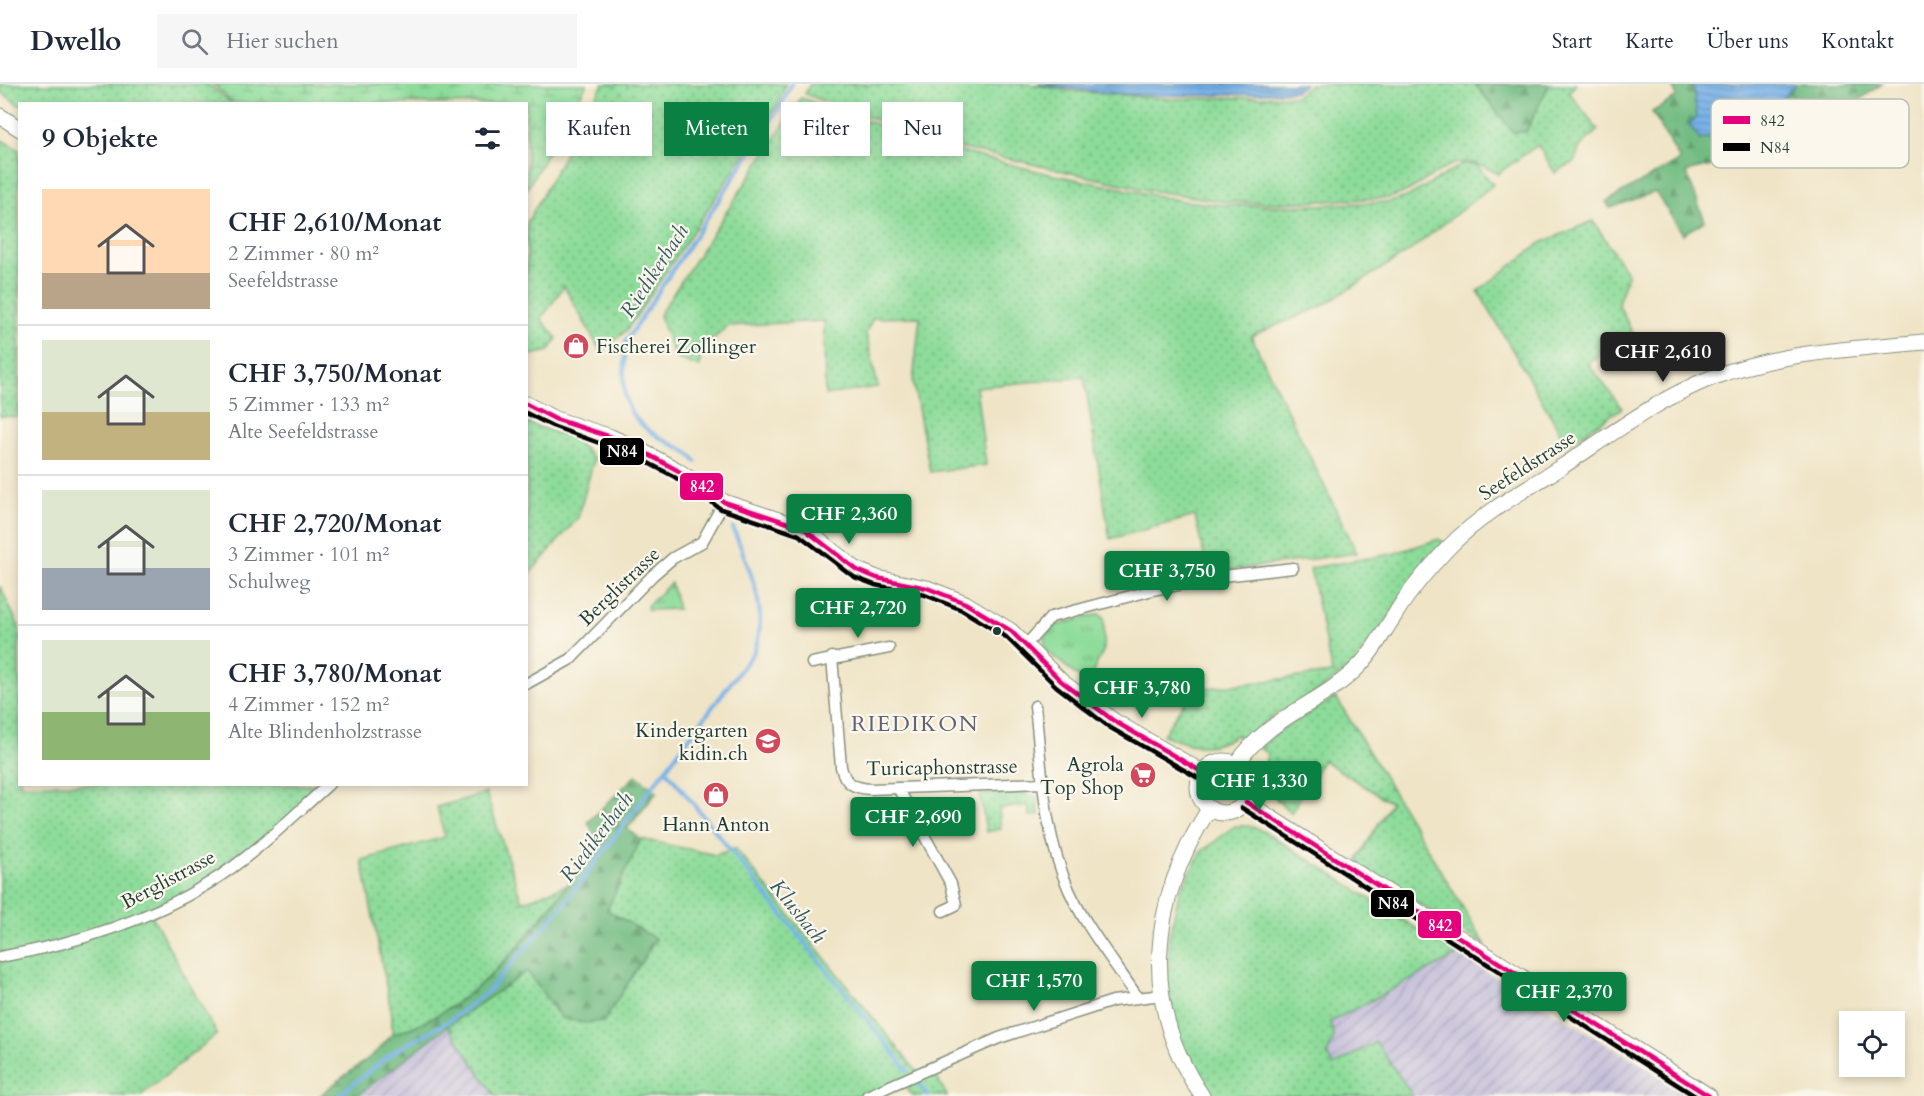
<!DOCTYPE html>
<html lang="de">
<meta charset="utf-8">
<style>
body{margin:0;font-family:Cardo,serif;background:#f6f6f7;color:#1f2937;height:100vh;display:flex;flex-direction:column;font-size:22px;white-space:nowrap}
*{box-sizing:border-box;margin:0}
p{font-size:20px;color:#747a83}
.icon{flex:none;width:33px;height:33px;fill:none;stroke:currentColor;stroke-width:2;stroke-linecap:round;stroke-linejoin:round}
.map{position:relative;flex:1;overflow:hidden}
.drawer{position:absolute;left:18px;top:18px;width:510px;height:684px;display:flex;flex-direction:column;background:#fff;border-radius:0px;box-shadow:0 3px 9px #0003}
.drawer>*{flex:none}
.banner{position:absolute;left:546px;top:18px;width:570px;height:54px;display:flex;gap:12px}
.controls{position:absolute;left:1839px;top:927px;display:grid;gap:12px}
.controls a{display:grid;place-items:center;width:66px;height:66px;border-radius:0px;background:#fff;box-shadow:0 3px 9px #0003;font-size:30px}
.price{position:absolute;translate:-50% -51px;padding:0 14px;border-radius:6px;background:#0b8043;color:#fff;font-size:20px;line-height:39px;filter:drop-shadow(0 2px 3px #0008)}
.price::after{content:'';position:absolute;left:50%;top:36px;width:18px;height:14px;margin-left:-9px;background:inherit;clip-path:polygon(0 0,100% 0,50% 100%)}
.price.selected{background:#222;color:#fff}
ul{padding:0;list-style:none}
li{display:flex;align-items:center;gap:18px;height:150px;padding:0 24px}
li+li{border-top:2px solid #e0e1e3}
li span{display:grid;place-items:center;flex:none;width:168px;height:120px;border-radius:0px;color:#555}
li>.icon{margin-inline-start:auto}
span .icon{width:72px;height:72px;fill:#fffc;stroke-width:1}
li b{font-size:26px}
h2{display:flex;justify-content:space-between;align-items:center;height:72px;padding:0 24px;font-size:26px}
.chip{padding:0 21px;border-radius:0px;background:#fff;box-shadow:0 3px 9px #0003;font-size:21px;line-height:54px}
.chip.selected{background:#0b8043;color:#fff}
header{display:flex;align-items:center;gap:36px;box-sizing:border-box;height:84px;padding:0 30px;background:#fff;border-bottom:2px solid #e0e1e3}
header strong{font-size:28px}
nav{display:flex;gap:33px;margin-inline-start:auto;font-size:21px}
.search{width:420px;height:54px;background:#f6f6f7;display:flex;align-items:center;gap:15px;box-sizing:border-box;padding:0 21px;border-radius:0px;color:#747a83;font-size:22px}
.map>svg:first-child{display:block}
</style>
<header>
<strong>Dwello</strong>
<div class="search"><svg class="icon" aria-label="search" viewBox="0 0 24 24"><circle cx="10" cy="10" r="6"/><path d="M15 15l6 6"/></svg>Hier suchen</div>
<nav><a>Start</a><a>Karte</a><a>Über uns</a><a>Kontakt</a></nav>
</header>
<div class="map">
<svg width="1924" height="1012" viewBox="0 0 1924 1012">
<defs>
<pattern id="industrial-furrows" width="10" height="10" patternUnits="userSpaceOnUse" patternTransform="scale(1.5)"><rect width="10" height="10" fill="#c6c0da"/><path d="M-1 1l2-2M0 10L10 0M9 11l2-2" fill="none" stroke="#a09db2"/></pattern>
<pattern id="grass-dots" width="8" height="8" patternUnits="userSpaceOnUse" patternTransform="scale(1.5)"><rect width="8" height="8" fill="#8ddc9a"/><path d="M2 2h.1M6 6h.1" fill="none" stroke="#73b47e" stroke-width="1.8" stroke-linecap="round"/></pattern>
<pattern id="forest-firs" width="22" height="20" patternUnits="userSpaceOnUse" patternTransform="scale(1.5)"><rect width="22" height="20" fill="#72bc82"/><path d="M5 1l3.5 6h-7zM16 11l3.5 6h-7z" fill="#5d9a6b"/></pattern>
<pattern id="wetland-marsh" width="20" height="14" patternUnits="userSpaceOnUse" patternTransform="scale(1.5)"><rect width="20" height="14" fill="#8ddc9a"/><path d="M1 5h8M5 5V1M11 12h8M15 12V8" fill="none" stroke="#73b47e"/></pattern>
<pattern id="park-tufts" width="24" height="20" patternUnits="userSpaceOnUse" patternTransform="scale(1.5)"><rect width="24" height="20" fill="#8ddc9a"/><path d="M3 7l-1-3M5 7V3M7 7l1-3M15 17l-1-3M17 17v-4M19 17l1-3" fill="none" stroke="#73b47e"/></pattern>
<pattern id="water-rules" width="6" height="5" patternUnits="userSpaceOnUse" patternTransform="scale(1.5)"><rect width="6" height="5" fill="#77b1e8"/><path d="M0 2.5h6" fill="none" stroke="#6191bd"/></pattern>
</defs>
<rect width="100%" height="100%" fill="#fbf7ec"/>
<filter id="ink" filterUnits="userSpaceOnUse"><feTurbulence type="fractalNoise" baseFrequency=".0167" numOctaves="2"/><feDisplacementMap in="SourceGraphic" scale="12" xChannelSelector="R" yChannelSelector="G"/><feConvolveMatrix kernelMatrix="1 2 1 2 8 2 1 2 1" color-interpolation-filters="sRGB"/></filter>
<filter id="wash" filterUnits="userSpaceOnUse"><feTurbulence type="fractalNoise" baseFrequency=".008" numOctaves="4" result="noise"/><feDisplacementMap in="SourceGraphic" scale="24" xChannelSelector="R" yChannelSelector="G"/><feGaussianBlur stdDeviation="1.35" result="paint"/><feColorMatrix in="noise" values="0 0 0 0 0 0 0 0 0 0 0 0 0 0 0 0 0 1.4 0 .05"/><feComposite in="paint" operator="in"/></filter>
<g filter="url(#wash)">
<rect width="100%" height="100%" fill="#efe4c6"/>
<path fill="url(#industrial-furrows)" d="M1458,871L1679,1003L1688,1012H1413L1376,958L1334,982L1327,970L1334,954L1330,938Z
M448,942L495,1012H357Z"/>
<path fill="url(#grass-dots)" stroke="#568c67" stroke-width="1.5" d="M0,0H208L231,19L19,21L0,7Z
M603,0H786L778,20L627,246L601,268L564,202L541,235L557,254L549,267L527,272V139Z
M810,0H1030L1070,7L1173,15L1296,12L1310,0H1475L1514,48H1526L1549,0H1576L1569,8L1598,46L1580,63L1575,77L1555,89L1538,61L1497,90C1450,57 1435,102 1389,114L1277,119L1227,118L1148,106L942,60L805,10Z
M801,14L941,63L1045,89L1183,117L1223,121L1289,122L1390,118L1407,113L1463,80L1477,81L1493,101L1408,168L1322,222L1251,252L1357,469L1208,489L1195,432L1110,455L1084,293L976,303L986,381L930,388L913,298L920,233L873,234L866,250L878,303L825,311L824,237L728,242L701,266L700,283L675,274L659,231Z
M0,55L19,66V333L0,332Z
M1593,137L1628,190L1618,219L1633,250L1588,279L1622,324L1567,360L1478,207L1541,159Z
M527,339L575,355L594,375L578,434L527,493Z
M1439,455L1444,459L1354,580L1322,605L1272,633L1243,655L1236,651C1208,669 1192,662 1163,651L1192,606L1332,589L1310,484L1392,470Z
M0,502L19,543L20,700L331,701L210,807L152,832L217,950L140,1012H0Z
M1336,613L1486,862L1362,784L1358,774L1391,719L1323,676L1291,729C1271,713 1261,695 1267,670L1260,664L1280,646Z
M1018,708L1036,713L1039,731L1030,732L1028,721L999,725L1001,745L986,748L980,710Z
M486,709L522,818L567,801C520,862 470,928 392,950V932L362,776L445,753L437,723Z
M1235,742H1250L1267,749L1458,871L1330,938L1334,954L1327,970L1333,982L1376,958L1413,1012H1202L1179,970L1168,907L1169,853L1179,809L1201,768Z
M641,755L716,771L735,764L919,990L932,984L947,1012H913L902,998L887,1005L885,1012H495L448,942L527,887L561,934L606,826Z"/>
<path fill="url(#forest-firs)" stroke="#487c5b" stroke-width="1.5" d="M1475,0H1549L1526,48H1513Z
M1671,0H1693L1697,33L1739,42L1772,25L1796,0H1882L1819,44L1740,75L1686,88L1705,137L1683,150L1655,108L1610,124L1606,118L1680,76L1652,28L1677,13Z
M636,691L657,708L627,745L641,755L607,826L656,855L604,937L584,939L561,934L527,887L448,942L357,1012H320C342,990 375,975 392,950C485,924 544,833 598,759L588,738Z"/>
<path fill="url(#wetland-marsh)" stroke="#568c67" stroke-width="1.5" d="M213,0H587L527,105L526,20L233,19Z"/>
<path fill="url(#park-tufts)" stroke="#568c67" stroke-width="1.5" d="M671,499L678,525L648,526L647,522Z
M1099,530L1104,534V565L1087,600L1046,566L1044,554L1053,542Z"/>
<path fill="url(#water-rules)" stroke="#4b778e" stroke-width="1.5" d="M1038,0H1305L1295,7C1208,13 1124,15 1038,0Z
M1693,0H1796L1773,25L1739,42L1700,56L1689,40L1697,33Z"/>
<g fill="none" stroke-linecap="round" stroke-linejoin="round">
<path stroke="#77b1e8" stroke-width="4" d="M696,378C689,367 678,363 666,357C616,331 623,307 626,257L782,20L791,0
M666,686L908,987
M919,1000L928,1012
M338,1012L395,967L450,936L486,909L561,824L754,568C771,527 748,482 733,444"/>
</g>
</g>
<g filter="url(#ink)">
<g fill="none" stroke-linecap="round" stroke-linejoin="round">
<defs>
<path id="street" d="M1026,561L1051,533L1157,505L1223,492L1293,484
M832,573L841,683C845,700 854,704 871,705L1043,699
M812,579L889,564
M526,600L571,575L653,491L673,474L702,458L724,418
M1035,622C1042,683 1043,749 1069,806C1086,844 1115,879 1138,914
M898,704L951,800L956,821L943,827
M0,873C73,860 146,838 209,799C253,772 291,734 329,700
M867,1012L999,954L1113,917L1162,911"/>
<path id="secondary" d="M0,32L20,45
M526,320L555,335L611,353L638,365L677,386L724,418L803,444L857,486L877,494L927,504L965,519L1011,547L1061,597L1114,637L1202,688
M1198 703a26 26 0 1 1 52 0a26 26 0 1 1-52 0Z
M1237,680C1267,633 1322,620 1359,582C1373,568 1382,550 1393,534C1408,508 1428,485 1449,463C1481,430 1524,406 1563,382C1610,351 1658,315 1711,294C1779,268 1852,265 1924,258
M1246,718L1709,1012
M1202,1012C1139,919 1150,817 1209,725"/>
</defs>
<use href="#street" stroke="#87907d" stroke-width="13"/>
<use href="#secondary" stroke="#87907d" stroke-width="17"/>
<use href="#street" stroke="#fff" stroke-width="10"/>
<use href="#secondary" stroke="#fff" stroke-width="15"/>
<defs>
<path id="bus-1" d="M526,320L555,335L611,353L638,365L677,386L724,418L803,444L857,486L877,494L927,504L965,519L1011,547L1061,597L1114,637L1202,688
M1246,718L1709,1012"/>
<path id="bus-2" d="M526,329L552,342L635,372L673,392L721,425L799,451L854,493L875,501L925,511L962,526L1006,553L1056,602L1109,643L1198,694
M1242,724L1695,1012"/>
</defs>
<use href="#bus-1" stroke="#fbf7ec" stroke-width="9"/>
<use href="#bus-2" stroke="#fbf7ec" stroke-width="9"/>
<use href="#bus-1" stroke="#e5007d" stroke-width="4.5"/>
<use href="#bus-2" stroke="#000" stroke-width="4.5"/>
</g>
</g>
<defs>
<symbol id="shop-disc" viewBox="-11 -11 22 22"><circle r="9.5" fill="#d1495b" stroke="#fbf7ec"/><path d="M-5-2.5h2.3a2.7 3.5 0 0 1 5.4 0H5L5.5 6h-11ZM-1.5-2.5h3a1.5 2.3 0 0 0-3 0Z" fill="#fff"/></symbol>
<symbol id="school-disc" viewBox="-11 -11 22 22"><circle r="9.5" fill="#d1495b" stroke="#fbf7ec"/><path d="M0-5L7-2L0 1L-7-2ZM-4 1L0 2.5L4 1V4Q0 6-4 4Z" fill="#fff"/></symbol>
<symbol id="supermarket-disc" viewBox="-11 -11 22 22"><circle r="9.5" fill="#d1495b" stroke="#fbf7ec"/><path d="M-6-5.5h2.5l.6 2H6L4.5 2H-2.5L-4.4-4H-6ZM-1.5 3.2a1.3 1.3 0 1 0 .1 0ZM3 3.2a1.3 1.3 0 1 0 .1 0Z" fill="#fff"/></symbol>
</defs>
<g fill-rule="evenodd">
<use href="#shop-disc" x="561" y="247" width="30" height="30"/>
<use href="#school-disc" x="753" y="642" width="30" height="30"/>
<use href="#supermarket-disc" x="1128" y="676" width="30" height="30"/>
<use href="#shop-disc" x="701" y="696" width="30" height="30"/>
</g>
<circle fill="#1f3d34" stroke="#fbf7ec" stroke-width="2" cx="997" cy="547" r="5"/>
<g text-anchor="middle" stroke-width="4.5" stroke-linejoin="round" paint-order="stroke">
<g font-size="20" fill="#1f3d34" stroke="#fbf7ec" text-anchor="end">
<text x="596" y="269" text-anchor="start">Fischerei Zollinger</text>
<text x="748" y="653">Kindergarten<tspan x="748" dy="23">kidin.ch</tspan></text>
<text x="1124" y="687">Agrola<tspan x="1124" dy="23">Top Shop</tspan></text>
<text x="716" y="747" text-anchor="middle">Hann Anton</text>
</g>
<g font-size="20" fill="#1f3d34" stroke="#fbf7ec">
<text transform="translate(1527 381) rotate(-33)" y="7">Seefeldstrasse</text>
<text transform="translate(619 502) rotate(-44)" y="7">Berglistrasse</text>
<text transform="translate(942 683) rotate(-1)" y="7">Turicaphonstrasse</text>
<text transform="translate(168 795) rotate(-28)" y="7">Berglistrasse</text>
</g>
<g font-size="21" font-style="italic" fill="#355a61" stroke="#fbf7ec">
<text transform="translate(654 187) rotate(-57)" y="7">Riedikerbach</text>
<text transform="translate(596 753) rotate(-53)" y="7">Riedikerbach</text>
<text transform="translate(798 827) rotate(51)" y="7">Klusbach</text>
</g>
<g font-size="22" letter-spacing="1.5" fill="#5e6475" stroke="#fbf7ec">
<text x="915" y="647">RIEDIKON</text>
</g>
</g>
<rect x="1711" y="15" width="198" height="69" rx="9" fill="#fbf7ec" stroke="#b9bfb5" stroke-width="1.5"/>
<rect x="1723" y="32" width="27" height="8" fill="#e5007d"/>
<rect x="1723" y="59" width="27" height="8" fill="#000"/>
<g font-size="16" fill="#1f3d34">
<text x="1760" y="42">842</text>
<text x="1760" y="69">N84</text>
</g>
<g stroke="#fbf7ec" stroke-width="2">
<rect x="599" y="353" width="46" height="29" rx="6" fill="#000"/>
<rect x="679" y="388" width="45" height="29" rx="6" fill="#e5007d"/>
<rect x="1370" y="805" width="45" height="29" rx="6" fill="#000"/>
<rect x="1417" y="826" width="45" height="29" rx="6" fill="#e5007d"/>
</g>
<g font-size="16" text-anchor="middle" font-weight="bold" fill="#fff">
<text x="622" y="373">N84</text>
<text x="702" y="408">842</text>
<text x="1393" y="825">N84</text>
<text x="1440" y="847">842</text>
</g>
</svg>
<div class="controls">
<a><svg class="icon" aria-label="locate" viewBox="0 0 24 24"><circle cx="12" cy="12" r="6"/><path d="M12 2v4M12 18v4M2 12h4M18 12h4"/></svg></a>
</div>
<b class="price selected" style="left:1663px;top:299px">CHF 2,610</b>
<b class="price" style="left:849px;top:461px">CHF 2,360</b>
<b class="price" style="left:1167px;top:518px">CHF 3,750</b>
<b class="price" style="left:858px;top:555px">CHF 2,720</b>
<b class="price" style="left:1142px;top:635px">CHF 3,780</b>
<b class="price" style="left:1259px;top:728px">CHF 1,330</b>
<b class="price" style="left:913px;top:764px">CHF 2,690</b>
<b class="price" style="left:1034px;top:928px">CHF 1,570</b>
<b class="price" style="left:1564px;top:939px">CHF 2,370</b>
<div class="banner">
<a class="chip">Kaufen</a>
<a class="chip selected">Mieten</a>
<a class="chip">Filter</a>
<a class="chip">Neu</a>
</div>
<section class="drawer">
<h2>9 Objekte<svg class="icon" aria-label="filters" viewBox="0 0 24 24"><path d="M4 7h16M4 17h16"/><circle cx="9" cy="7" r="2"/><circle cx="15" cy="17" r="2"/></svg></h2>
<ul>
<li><span style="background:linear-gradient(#ffd9b3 70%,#b9a48a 0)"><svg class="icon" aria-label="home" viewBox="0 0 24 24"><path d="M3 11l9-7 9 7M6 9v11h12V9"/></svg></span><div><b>CHF 2,610/Monat</b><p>2 Zimmer · 80 m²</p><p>Seefeldstrasse</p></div></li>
<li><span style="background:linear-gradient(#dfe7d0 60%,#c2b280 0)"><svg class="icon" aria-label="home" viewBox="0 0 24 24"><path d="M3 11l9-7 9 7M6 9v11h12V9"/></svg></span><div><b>CHF 3,750/Monat</b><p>5 Zimmer · 133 m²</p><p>Alte Seefeldstrasse</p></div></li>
<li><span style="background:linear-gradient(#dfe7d0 65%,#9aa5b1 0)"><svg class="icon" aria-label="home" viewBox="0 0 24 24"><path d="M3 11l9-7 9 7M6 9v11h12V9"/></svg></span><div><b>CHF 2,720/Monat</b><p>3 Zimmer · 101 m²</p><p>Schulweg</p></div></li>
<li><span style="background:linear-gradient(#dfe7d0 60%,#8fb573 0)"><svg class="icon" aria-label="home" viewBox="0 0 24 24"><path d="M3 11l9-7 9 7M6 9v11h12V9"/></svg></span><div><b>CHF 3,780/Monat</b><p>4 Zimmer · 152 m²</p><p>Alte Blindenholzstrasse</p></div></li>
</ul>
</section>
</div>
